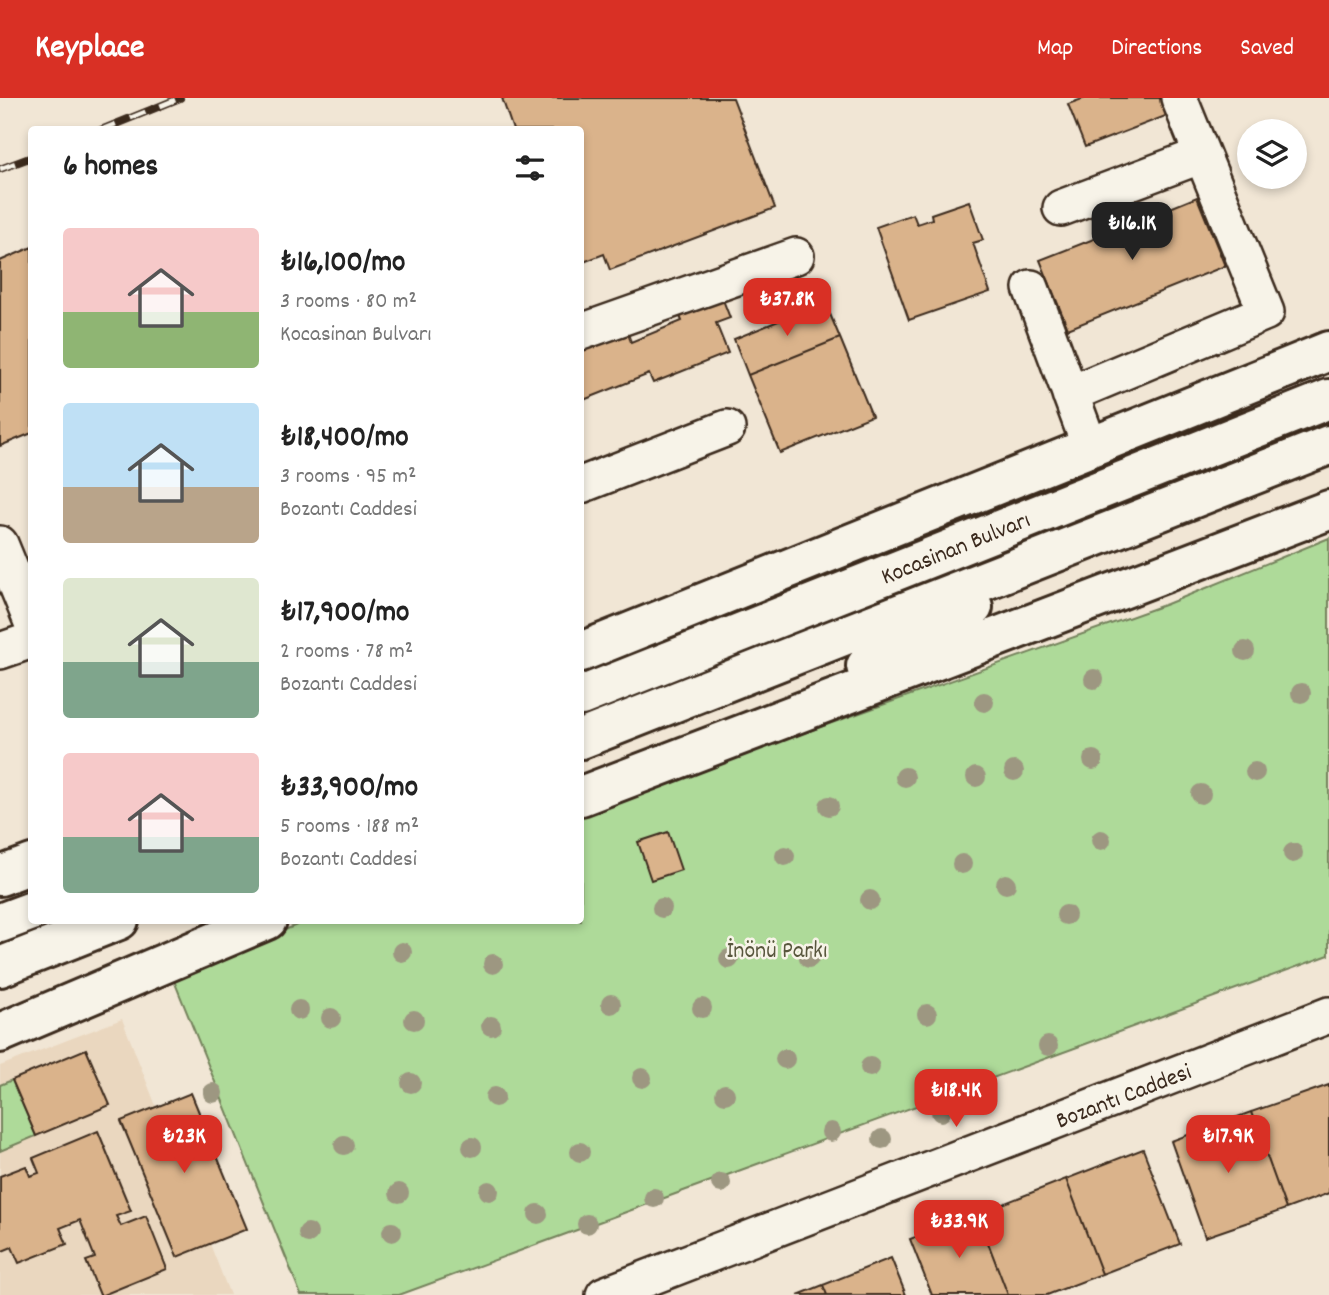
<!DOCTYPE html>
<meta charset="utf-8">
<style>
body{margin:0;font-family:Dekko,sans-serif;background:#f2f2f2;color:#222;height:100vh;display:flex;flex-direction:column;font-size:26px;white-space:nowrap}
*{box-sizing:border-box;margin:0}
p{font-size:23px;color:#767676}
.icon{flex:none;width:38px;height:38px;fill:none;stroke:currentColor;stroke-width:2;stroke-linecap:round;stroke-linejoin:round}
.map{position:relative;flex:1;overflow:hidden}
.sheet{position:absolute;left:28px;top:28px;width:556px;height:798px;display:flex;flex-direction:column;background:#fff;border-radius:7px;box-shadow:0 4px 10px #0003}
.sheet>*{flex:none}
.controls{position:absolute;left:1237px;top:21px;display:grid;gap:14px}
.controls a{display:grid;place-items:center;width:70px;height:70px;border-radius:50%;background:#fff;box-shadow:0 4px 10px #0003;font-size:35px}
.price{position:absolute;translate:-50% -60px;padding:0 16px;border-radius:14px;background:#d93025;color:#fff;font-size:23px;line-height:46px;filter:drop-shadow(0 2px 4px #0008)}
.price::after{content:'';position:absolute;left:50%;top:42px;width:21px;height:16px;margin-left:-10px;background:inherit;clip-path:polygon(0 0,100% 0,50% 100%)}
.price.on{background:#222;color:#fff}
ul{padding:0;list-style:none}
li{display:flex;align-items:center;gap:21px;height:175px;padding:0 35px}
li span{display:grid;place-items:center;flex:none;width:196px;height:140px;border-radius:7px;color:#555}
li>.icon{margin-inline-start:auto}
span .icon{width:84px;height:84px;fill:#fffc;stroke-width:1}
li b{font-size:30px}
h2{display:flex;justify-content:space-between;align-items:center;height:84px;padding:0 35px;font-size:30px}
header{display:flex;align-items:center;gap:42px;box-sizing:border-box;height:98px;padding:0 35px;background:#d93025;color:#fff}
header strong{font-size:33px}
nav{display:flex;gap:38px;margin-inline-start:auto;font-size:24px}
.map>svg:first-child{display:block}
</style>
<header>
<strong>Keyplace</strong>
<nav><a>Map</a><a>Directions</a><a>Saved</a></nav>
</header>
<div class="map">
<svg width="1329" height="1197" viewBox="0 0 1329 1197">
<rect width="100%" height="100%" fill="#f1e6d5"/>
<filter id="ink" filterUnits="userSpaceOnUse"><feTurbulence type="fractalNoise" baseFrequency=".0143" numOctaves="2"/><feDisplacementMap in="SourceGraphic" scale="14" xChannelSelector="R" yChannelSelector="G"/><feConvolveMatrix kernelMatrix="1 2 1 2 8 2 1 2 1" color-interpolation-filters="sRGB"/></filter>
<g filter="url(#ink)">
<path fill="#ead7bf" d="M122,921L230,1197H0V968Z"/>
<path fill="#aeda99" stroke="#74825c" stroke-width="2" d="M1329,440V857L399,1197H301L173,880L306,823L581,822V714L1167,506Z
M12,982L36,1038L0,1053V987Z"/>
<path fill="#dab38b" stroke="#3b2a1e" stroke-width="2" d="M502,0H733L775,110L610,172L604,156L581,165V32H513Z
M1085,0H1170L1176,14L1085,49L1068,6Z
M1197,99L1225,168L1068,231L1040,162L1099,139L1095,131L1133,115L1136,124Z
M969,103L983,142L973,145L990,194L909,222L876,129L913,116L917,126L932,121L931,116Z
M32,149V335L0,348V163Z
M718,189L730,220L716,225L728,255L653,285L649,276L581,303V246L625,228L631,244L682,223L675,206Z
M825,204L840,240L748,277L734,241Z
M840,240L872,318L780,355L748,277Z
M668,734L681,772L651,782L638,744Z
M86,951L110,1007L36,1038L12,982Z
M1329,987V1095L1286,1111L1251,1014Z
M191,995L247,1131L177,1159L121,1023Z
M1251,1014L1286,1111L1205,1139L1171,1043Z
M98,1033L131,1113L116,1118L121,1128L146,1118L167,1171L103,1197H100L86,1163L95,1160L80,1122L60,1130L67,1146L19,1165L12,1149L0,1154V1078L26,1068L30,1078L39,1075L33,1060Z
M1143,1051L1180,1146L1102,1176L1066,1081Z
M1066,1081L1102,1176L1047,1197H1008L977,1116Z
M977,1116L1008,1197H932L910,1141Z
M891,1160L906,1197H827L823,1187Z
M823,1187L827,1197H798Z"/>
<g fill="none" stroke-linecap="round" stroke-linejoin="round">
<defs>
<path id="minor" d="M1061,110L1202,57
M1031,190L1090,349
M581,234L796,158
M1070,296L1266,214L1179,0
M581,387L727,330
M0,446L32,524
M0,553L32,542
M604,1197L1329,917"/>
<path id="highway" d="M581,554L1329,253
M866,568L973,509
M581,598L1329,301
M581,641L1329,347
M581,698L1329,412
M0,778L32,766
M0,825L32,813
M0,869L119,822
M0,935L267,822"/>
</defs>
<use href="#minor" stroke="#3b2a1e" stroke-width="40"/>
<use href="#highway" stroke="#3b2a1e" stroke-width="44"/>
<use href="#minor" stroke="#f7f3e8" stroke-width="35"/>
<use href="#highway" stroke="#f7f3e8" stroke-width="38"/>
<defs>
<path id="rail" d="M101,32L180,0
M0,71L32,59"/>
</defs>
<use href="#rail" stroke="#3b2a1e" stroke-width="8"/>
<use href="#rail" stroke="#f7f3e8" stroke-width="5" stroke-dasharray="16" stroke-linecap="butt"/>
</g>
<g fill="#9d9781">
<circle cx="1245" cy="553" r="10"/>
<circle cx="1094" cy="581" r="10"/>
<circle cx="1301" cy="595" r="10"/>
<circle cx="984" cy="604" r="10"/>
<circle cx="1093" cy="662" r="10"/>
<circle cx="1014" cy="673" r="10"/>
<circle cx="1255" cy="674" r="10"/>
<circle cx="905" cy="679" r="10"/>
<circle cx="976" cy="679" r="10"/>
<circle cx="1201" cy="696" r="10"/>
<circle cx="829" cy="708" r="10"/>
<circle cx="1101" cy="742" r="10"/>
<circle cx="1293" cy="755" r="10"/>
<circle cx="785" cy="758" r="10"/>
<circle cx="962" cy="766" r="10"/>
<circle cx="1006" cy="786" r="10"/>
<circle cx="870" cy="802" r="10"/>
<circle cx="662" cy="810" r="10"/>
<circle cx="1066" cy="817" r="10"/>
<circle cx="402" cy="854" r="10"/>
<circle cx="809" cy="860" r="10"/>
<circle cx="729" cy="861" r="10"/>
<circle cx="493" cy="866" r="10"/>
<circle cx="611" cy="906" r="10"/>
<circle cx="702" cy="910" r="10"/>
<circle cx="299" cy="912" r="10"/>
<circle cx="927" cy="916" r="10"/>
<circle cx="331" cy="920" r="10"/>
<circle cx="414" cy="922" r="10"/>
<circle cx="491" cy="928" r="10"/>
<circle cx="1048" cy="948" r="10"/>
<circle cx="785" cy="961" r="10"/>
<circle cx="870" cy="969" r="10"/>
<circle cx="642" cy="980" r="10"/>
<circle cx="411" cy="985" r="10"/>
<circle cx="213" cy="995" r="10"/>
<circle cx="725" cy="996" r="10"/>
<circle cx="495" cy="999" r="10"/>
<circle cx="941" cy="1014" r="10"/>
<circle cx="831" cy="1034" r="10"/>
<circle cx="882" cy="1041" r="10"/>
<circle cx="344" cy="1047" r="10"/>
<circle cx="472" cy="1049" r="10"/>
<circle cx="580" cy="1054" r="10"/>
<circle cx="721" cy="1085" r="10"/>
<circle cx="489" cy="1093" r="10"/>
<circle cx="399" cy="1095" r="10"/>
<circle cx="654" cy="1100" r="10"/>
<circle cx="538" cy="1116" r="10"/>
<circle cx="587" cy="1126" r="10"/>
<circle cx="392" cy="1134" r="10"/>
<circle cx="308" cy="1135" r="10"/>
</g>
</g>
<g text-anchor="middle" stroke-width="5" stroke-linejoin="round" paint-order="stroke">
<g font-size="24" fill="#3b2a1e" stroke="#f7f3e8">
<text transform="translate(955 449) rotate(-22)" y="8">Kocasinan Bulvarı</text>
<text transform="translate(1123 997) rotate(-21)" y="8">Bozantı Caddesi</text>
</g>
<g font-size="24" fill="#58563d" stroke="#f7f3e8">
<text x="777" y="859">İnönü Parkı</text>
</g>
</g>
</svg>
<div class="controls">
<a><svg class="icon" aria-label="layers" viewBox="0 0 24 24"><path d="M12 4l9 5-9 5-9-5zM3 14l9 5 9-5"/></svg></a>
</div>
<b class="price on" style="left:1132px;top:164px">₺16.1K</b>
<b class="price" style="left:787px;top:240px">₺37.8K</b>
<b class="price" style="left:956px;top:1031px">₺18.4K</b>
<b class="price" style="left:184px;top:1077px">₺23K</b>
<b class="price" style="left:1228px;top:1077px">₺17.9K</b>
<b class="price" style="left:959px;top:1162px">₺33.9K</b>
<section class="sheet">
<h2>6 homes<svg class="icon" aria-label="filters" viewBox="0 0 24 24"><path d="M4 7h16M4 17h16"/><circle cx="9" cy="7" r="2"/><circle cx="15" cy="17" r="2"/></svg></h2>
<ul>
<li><span style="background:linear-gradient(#f6c9c9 60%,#8fb573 0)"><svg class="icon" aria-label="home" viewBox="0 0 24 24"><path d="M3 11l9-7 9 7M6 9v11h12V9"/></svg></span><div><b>₺16,100/mo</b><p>3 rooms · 80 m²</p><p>Kocasinan Bulvarı</p></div></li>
<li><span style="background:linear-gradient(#bfe0f5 60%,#b9a48a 0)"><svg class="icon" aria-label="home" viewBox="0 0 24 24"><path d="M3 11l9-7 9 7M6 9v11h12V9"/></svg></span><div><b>₺18,400/mo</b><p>3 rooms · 95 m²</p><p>Bozantı Caddesi</p></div></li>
<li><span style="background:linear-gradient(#dfe7d0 60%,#7fa58c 0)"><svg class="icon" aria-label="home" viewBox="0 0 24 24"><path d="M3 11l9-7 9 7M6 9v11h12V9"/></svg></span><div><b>₺17,900/mo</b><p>2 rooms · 78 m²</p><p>Bozantı Caddesi</p></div></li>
<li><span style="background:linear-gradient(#f6c9c9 60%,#7fa58c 0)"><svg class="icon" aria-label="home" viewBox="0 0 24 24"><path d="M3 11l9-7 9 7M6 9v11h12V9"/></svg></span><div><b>₺33,900/mo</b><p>5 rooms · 188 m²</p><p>Bozantı Caddesi</p></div></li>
</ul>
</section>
</div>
